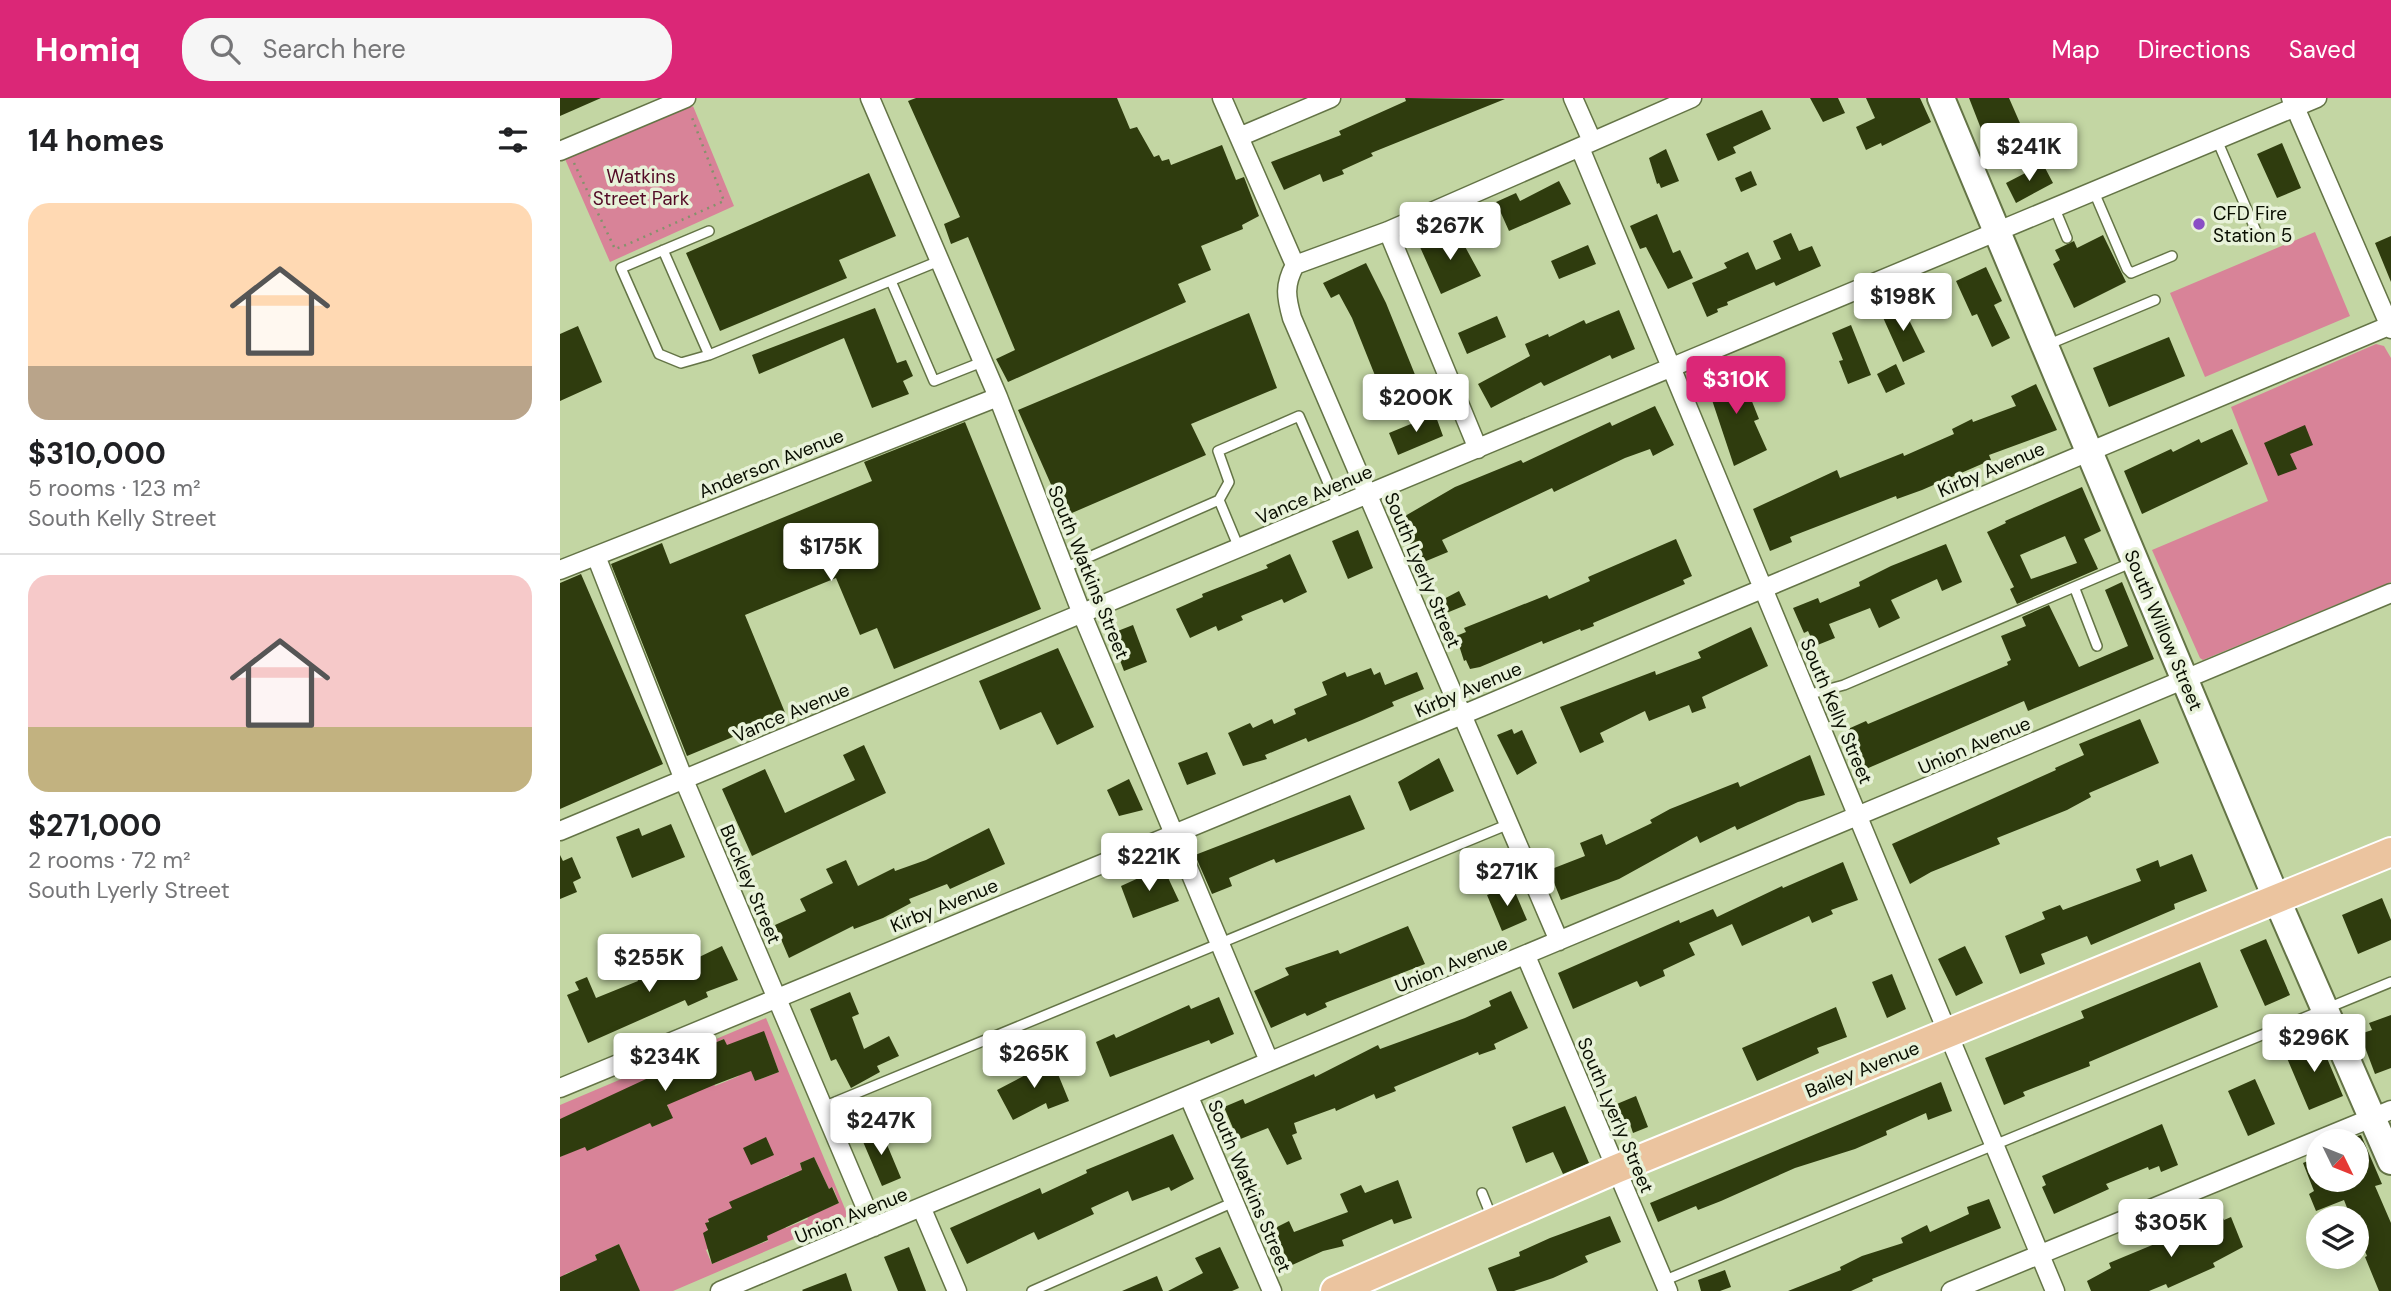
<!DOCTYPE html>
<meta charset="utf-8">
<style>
body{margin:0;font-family:"DM Sans",sans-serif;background:#f6f6f6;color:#202124;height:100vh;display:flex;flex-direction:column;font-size:26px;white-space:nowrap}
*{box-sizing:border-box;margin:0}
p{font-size:23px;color:#757577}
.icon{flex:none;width:38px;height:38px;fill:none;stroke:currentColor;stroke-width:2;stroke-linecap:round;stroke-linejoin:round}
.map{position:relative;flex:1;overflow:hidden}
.panel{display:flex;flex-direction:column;background:#fff;width:560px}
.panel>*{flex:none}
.needle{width:46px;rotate:133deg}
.fabs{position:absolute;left:1746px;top:1031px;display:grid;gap:14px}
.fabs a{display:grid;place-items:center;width:63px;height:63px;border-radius:50%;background:#fff;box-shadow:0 4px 18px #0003;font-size:35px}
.price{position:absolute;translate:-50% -60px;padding:0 16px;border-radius:7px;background:#fff;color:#222;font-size:23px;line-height:46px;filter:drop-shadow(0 2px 4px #0008)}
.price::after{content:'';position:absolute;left:50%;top:42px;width:21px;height:16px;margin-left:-10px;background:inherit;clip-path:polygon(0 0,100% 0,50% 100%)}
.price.current{background:#db2777;color:#fff}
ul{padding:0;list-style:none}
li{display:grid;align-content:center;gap:14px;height:371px;padding:0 28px}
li+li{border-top:2px solid #e0e0e0}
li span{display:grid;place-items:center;height:217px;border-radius:21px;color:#555}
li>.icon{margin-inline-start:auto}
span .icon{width:126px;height:126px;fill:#fffc;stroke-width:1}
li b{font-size:30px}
h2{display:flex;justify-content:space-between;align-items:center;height:84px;padding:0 28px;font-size:30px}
header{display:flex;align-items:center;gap:42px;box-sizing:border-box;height:98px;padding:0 35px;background:#db2777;color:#fff}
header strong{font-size:33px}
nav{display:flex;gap:38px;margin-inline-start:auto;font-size:24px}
.search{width:490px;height:63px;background:#f6f6f6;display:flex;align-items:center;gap:18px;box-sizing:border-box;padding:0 24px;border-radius:28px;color:#757577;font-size:26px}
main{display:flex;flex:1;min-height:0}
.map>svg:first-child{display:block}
</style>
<header>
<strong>Homiq</strong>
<div class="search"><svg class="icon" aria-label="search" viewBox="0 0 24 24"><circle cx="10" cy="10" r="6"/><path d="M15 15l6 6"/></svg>Search here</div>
<nav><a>Map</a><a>Directions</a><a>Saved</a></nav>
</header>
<main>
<section class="panel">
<h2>14 homes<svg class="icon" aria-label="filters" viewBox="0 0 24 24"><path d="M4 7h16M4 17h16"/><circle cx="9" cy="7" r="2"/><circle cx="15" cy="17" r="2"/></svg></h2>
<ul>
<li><span style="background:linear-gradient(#ffd9b3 75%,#b9a48a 0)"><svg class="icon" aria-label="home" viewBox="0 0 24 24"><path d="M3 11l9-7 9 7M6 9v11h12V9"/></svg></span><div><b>$310,000</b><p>5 rooms · 123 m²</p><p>South Kelly Street</p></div></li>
<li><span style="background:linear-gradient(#f6c9c9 70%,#c2b280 0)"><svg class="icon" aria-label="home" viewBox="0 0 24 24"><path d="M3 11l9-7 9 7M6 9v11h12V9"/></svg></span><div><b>$271,000</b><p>2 rooms · 72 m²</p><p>South Lyerly Street</p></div></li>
</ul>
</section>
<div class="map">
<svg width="1831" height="1193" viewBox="0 0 1831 1193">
<rect width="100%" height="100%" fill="#c3d6a3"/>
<path fill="#d88398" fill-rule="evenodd" d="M133,8L174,108L50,164L5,61Z
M1755,134L1790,218L1645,279L1610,195Z
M1816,246L1824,248L1831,260V484L1643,562L1640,560L1592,452L1708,403L1671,309Z
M206,920L288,1118L113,1193H77L59,1146L35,1157L51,1193L27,1167L5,1176L12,1193L0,1185V1059L17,1051L4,1020L0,1021V1007ZM204,934L219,974L195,983L180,943ZM164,941L179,978L155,988L140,951ZM97,977L112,1020L92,1029L83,1009L86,981ZM254,1059L269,1091L273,1089L279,1105L254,1116L240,1065ZM229,1077L248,1121L226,1130L208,1087ZM170,1104L206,1136L208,1143L188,1150ZM164,1114L171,1129L173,1157L152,1166L146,1152L150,1149C148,1125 140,1124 164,1114Z"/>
<path fill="#2f3c0e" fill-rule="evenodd" d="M0,0H41L0,18Z
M356,0H557L570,31L577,29L594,59L599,57L602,63L609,61L611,67L662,47L676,82L684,79L699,118L682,127L683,131L641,148L651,172L618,186L626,204L448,284L436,261L455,252L408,139L391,146L384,126L400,119L348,3Z
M845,0L945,1L811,55L813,58L782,72L784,76L763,84L760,76L724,92L711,64L781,37L779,33L846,3Z
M1250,0H1278L1285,15L1263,24Z
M1306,0H1360L1371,24L1322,48L1321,45L1306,52L1296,29L1315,20Z
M1409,0H1449L1470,48L1434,64Z
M1202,12L1211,31L1173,49L1176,55L1158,63L1146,36Z
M1722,45L1741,90L1717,100L1697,56Z
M1106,51L1119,83L1101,90L1099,85L1097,86L1089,60Z
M1483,66L1493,85L1456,105L1446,85Z
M1191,73L1197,87L1181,94L1175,80Z
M309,75L336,138L279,162L287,180L160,233L126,155Z
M999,83L1011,106L949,133L936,104L956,95L960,103Z
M1097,116L1113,155L1120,152L1133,180L1108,191L1086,149L1080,151L1070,128Z
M896,132L921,178L881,196L860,149Z
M1231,135L1239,153L1252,148L1261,168L1216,188L1214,184L1167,204L1168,207L1157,211L1158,214L1147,219L1132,185L1167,170L1164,165L1188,154L1196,172L1221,161L1213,143Z
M1543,137L1566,184L1514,210L1493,166L1500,162L1495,152L1514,143L1517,150Z
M1831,138V184L1815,145Z
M1028,147L1036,166L999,181L991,163Z
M806,165L826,205L860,289L822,304L813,281L816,280L792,220L779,196L771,200L763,185Z
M1426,169L1442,203L1434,207L1450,240L1432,249L1417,216L1412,218L1396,183Z
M1341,206L1365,254L1343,264L1321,215Z
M315,210L337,265L346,262L353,278L343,283L349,296L312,310L284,240L199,276L192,257Z
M1059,212L1075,251L1052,261L1050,257L984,288L981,284L931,310L918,286L970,258L965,246L988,236L989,239L1024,222L1026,226Z
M689,215L717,290L631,326L646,357L505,418L458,312Z
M937,218L946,239L907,256L898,235Z
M1291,227L1311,277L1288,286L1279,263L1283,262L1272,235Z
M18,228L42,284L0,303V236Z
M1609,239L1625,278L1549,309L1533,270Z
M1336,266L1345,286L1326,295L1317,276Z
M1179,271L1199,321L1194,323L1207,352L1174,368L1146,284Z
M1476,286L1497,332L1429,357L1431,362L1362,392L1337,401L1336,398L1230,439L1232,444L1210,453L1193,411L1277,372L1280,380L1343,355L1344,358L1394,336L1392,331L1412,321L1413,324L1456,308L1451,298Z
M1095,308L1114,347L1093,358L1090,351L1065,360L994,394L992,390L882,442L888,454L859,466L841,423L845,418L895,389L961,362L963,365L1050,324L1052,328Z
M875,316L883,338L838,357L829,335Z
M405,324L481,511L334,571L317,530L300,537L276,480L185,517L226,617L127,658L51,466L102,445L110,466L312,383L304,364Z
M1745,327L1753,347L1730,356L1737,371L1718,378L1704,345Z
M1672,331L1688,366L1582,416L1564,373L1611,351L1613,354L1639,341L1641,345Z
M1522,389L1541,433L1524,441L1538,471L1457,506L1450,491L1454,489L1427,434L1446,425L1445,423ZM1505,438L1517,465L1471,481L1460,457Z
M798,432L813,470L788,481L772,443Z
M1116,441L1132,478L1123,482L1125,486L1033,525L1034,528L1021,533L1020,531L983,546L982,543L920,569L910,571L906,562L904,563L896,538L906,534L904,530L987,497L989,501L1030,483L1028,479Z
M1386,446L1402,484L1382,493L1377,481L1331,502L1340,520L1319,530L1310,510L1269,526L1275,540L1255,548L1248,533L1244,535L1233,510L1258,500L1260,505L1300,488L1299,484L1331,468Z
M730,456L747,494L724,505L722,501L681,518L683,522L658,533L656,528L630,540L616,511L643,499L642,496L708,470L706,467Z
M21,476L103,666L0,711V485Z
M1562,484L1594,561L1468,613L1464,603L1306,671L1288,631L1306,623L1308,626L1448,567L1447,564L1451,562L1441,538L1466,528L1462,519L1489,507L1519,569L1568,548L1545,492Z
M899,493L906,507L884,516L878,504Z
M573,527L587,564L564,573L550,536Z
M1191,529L1208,568L1142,599L1146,610L1132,615L1129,607L1089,623L1085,613L1040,635L1044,644L1020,655L1000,609L1095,573L1096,577L1141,560L1138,554Z
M498,550L534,629L497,647L481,614L440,632L419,583Z
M811,570L814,577L820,574L825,587L857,574L864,591L832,604L834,608L802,622L748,644L746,640L705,657L707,661L683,668L668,635L690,625L693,630L712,621L714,626L736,616L734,611L767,597L762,584L785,574L787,579Z
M1580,621L1599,665L1529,695L1531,699L1507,712L1437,740L1440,746L1371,774L1350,786L1332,746L1496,672L1495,670L1524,657L1519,646Z
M952,631L954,636L962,632L977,665L957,677L937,637Z
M304,647L326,695L192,758L162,691L205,671L225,715L295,682L283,657Z
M647,654L656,676L627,687L618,665Z
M1250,657L1265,697L1238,704L1177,732L1175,728L1140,745L1137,738L1059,781L1001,802L989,772L1025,758L1020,745L1042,736L1046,747L1092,725L1090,722L1110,711L1178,684L1180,689Z
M879,660L894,693L850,713L838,684Z
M569,681L583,712L559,718L547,692Z
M790,697L805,731L716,765L714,761L669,780L672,788L652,796L635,757Z
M111,726L125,759L72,780L56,739L79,730L82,738Z
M429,730L445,766L390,791L387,786L349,801L351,805L323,820L294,831L293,828L229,860L215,827L246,813L240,801L273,785L266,771L286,762L298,788L334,770L335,773L366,762Z
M1632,756L1647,793L1614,806L1615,811L1531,847L1527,838L1481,856L1485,866L1460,876L1445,838L1485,821L1482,814L1500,807L1503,812L1581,783L1576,771L1598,762L1600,769Z
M0,757L3,763L12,759L21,780L13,784L17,794L0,801Z
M1283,764L1298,802L1271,812L1273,816L1252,825L1249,818L1182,848L1172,826L1129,845L1135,857L1103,872L1105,878L1080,889L1077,883L1013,911L998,875L1119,822L1120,825L1153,811L1157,819L1222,788L1223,790Z
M603,769L619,803L573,820L561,788Z
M952,787L967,822L942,833L927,797Z
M1822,800L1831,822V842L1798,856L1782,817Z
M848,828L865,866L765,905L767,909L747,918L745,915L711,930L694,893L729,877L725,870L778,852L780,856Z
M1706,841L1730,897L1705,908L1680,852Z
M162,848L178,882L146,894L148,899L128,908L125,902L28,945L7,897L19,892L15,884L27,879L36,900L78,883L76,877L99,868L102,877Z
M1405,848L1423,885L1396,898L1378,861Z
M1640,864L1658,909L1529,964L1530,968L1463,994L1465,998L1444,1007L1425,960L1524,920L1521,913Z
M1332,876L1346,911L1327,920L1312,884Z
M951,893L968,930L934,946L936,951L919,957L918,954L834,989L836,993L816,1001L814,996L776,1013L775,1010L734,1025L737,1035L732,1037L742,1061L727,1067L708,1030L678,1042L664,1009L683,1001L685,1006L754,976L755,979L818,947L820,951L905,920L931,908L929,903Z
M290,894L299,916L292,919L304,951L329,938L339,958L317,968L320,974L291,990L276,961L271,963L250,911Z
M659,899L674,936L651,946L649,942L550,979L536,944L554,936L556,940L629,907L631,911Z
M1276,909L1287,939L1257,950L1259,955L1197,983L1182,950Z
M1831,917V970L1815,976L1800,936L1812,932L1809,925Z
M204,933L219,974L195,983L191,973L154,987L107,1007L113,1020L92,1029L90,1025L27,1053L25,1049L0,1059V1021L142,955L140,951L164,941L167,947Z
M1758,939L1783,998L1749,1012L1724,953Z
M491,959L509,1003L488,1011L486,1005L453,1022L437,992L473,973L470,967Z
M1695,981L1715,1026L1688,1038L1668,993Z
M1381,984L1392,1013L1368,1022L1366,1015L1326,1033L1327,1037L1295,1051L1235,1070L1161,1103L1138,1112L1136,1108L1098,1124L1090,1105Z
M1076,998L1088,1029L1073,1035L1070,1026L1061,1029L1052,1008Z
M1005,1008L1029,1065L1003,1076L993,1054L966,1065L952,1029Z
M1602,1026L1618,1067L1601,1074L1599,1068L1589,1072L1588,1069L1546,1086L1549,1091L1494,1116L1482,1089L1486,1087L1482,1078Z
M320,1030L341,1080L322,1088L301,1039Z
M613,1036L634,1081L611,1093L609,1089L572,1103L568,1093L531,1110L534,1116L478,1142L474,1134L407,1166L390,1130L480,1090L482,1096L527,1075L526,1072Z
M1801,1037L1822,1086L1815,1088L1831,1125V1193H1819L1805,1159L1807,1158L1797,1134V1120H1791L1784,1102L1756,1113L1749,1096L1754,1093L1743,1065L1759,1058V1082H1797V1038Z
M206,1039L214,1057L191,1067L183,1050Z
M254,1059L269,1091L272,1089L279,1105L207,1138L208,1142L152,1166L143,1135L148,1132L145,1125L149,1124L148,1121L172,1110L169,1104L242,1072L240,1065Z
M838,1082L852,1120L834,1126L832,1121L782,1142L784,1148L763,1153L730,1168L713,1131L729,1123L734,1134L788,1114L780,1096L801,1087L805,1095Z
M1429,1101L1441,1130L1312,1181L1313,1183L1291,1193H1228L1281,1172L1280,1169L1302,1158L1343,1145L1341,1140L1367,1127L1370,1134L1409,1116L1407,1109Z
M1050,1118L1061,1144L1025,1158L1028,1164L993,1180L954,1193H937L928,1170L960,1158L959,1154L990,1140Z
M1662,1118L1664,1122L1671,1119L1683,1149L1653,1165L1655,1169L1608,1190L1606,1186L1589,1193H1531L1527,1183L1551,1170L1549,1165Z
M59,1146L80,1193H0V1179L37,1162L35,1157Z
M349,1149L366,1193H338L324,1159Z
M660,1149L679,1190L672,1193H608L643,1175L635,1160Z
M1165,1172L1171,1189L1160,1193H1141L1138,1182Z
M286,1175L292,1193H243L242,1192Z
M597,1178L603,1193H562Z"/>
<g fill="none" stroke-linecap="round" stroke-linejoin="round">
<defs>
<path id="lane" d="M1657,42L1699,140
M1534,94L1567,171L1571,175L1612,158
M1495,111L1507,140
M149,133L61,170L99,256L121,265L149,257L379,163
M103,152L149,257
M331,183L374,283L422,264
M1487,247L1595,202
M659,402L669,384L658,353L739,318L778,408
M504,470L659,402L679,450
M1515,491L1537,548
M1247,597L1284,587L1573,464
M263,1009L949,726
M922,1095L932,1120
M1103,1183L1831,884
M472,1193L674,1104"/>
<path id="street" d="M310,0L438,299L522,516L709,963
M662,0L735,167C724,187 726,199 732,220L999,843
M1013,0L1032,43
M1731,0L1831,231
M679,39L771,0
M1020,50L1495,1193
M0,53L126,0
M828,133L918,351
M735,167L828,133L1132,0
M36,458L124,682L314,1129
M0,472L438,299
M0,733L1757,0
M966,858L1108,1193
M0,990L902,617L1831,227
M629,999L712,1193
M362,1111L397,1193
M160,1193L1831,495
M1391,1193L1831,1012"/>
<path id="secondary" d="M1381,0L1717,802L1831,1063"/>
<path id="primary" d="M775,1193L1056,1071L1831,754"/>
</defs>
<use href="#lane" stroke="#647446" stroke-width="12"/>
<use href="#street" stroke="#647446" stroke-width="21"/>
<use href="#secondary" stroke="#647446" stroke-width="30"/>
<use href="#primary" stroke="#fff" stroke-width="32"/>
<path stroke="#84926c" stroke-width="2.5" stroke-dasharray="2 5" stroke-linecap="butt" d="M14,65L55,151L66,147L164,103L131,17"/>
<use href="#lane" stroke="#fff" stroke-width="9"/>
<use href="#street" stroke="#fff" stroke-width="18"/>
<use href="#secondary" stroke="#fff" stroke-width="26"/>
<use href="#primary" stroke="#ebc49f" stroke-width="28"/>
</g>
<circle fill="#8a4ec5" stroke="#e8f2d9" stroke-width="2.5" cx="1639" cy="126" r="7"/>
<g text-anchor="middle" stroke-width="7" stroke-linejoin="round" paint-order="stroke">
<g font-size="19" fill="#530b26" stroke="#e8f2d9">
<text x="81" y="85">Watkins<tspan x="81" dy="22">Street Park</tspan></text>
</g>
<g font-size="19" fill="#090e01" stroke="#e8f2d9" text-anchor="start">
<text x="1653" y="122">CFD Fire<tspan x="1653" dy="22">Station 5</tspan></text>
</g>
<g font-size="19" fill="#090e01" stroke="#e8f2d9">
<text transform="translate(211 365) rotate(-22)" y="7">Anderson Avenue</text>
<text transform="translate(1431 371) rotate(-23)" y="7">Kirby Avenue</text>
<text transform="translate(754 396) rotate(-23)" y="7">Vance Avenue</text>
<text transform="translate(863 472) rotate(67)" y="7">South Lyerly Street</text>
<text transform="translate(529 474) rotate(68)" y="7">South Watkins Street</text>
<text transform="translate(1604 532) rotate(67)" y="7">South Willow Street</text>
<text transform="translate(908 591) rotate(-23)" y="7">Kirby Avenue</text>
<text transform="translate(1277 613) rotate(67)" y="7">South Kelly Street</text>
<text transform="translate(231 614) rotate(-23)" y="7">Vance Avenue</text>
<text transform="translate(1414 647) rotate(-23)" y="7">Union Avenue</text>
<text transform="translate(191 786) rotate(67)" y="7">Buckley Street</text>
<text transform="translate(384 807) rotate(-22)" y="7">Kirby Avenue</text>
<text transform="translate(891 866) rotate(-22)" y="7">Union Avenue</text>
<text transform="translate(1302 971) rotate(-22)" y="7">Bailey Avenue</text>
<text transform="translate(1056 1017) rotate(67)" y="7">South Lyerly Street</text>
<text transform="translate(690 1088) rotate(67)" y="7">South Watkins Street</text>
<text transform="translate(291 1117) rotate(-22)" y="7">Union Avenue</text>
</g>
</g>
</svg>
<div class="fabs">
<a><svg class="needle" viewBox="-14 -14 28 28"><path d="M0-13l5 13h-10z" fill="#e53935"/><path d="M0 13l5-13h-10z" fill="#757577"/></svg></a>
<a><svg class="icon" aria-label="layers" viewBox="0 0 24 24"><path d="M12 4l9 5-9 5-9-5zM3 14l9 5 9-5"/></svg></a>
</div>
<b class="price" style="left:1469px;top:85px">$241K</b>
<b class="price" style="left:890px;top:164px">$267K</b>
<b class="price" style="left:1343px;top:235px">$198K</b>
<b class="price current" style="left:1176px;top:318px">$310K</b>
<b class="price" style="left:856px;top:336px">$200K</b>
<b class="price" style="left:271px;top:485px">$175K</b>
<b class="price" style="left:589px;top:795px">$221K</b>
<b class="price" style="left:947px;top:810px">$271K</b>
<b class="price" style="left:89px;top:896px">$255K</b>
<b class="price" style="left:1754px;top:976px">$296K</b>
<b class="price" style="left:474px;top:992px">$265K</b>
<b class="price" style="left:105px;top:995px">$234K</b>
<b class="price" style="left:321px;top:1059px">$247K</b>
<b class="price" style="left:1611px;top:1161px">$305K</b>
</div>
</main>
